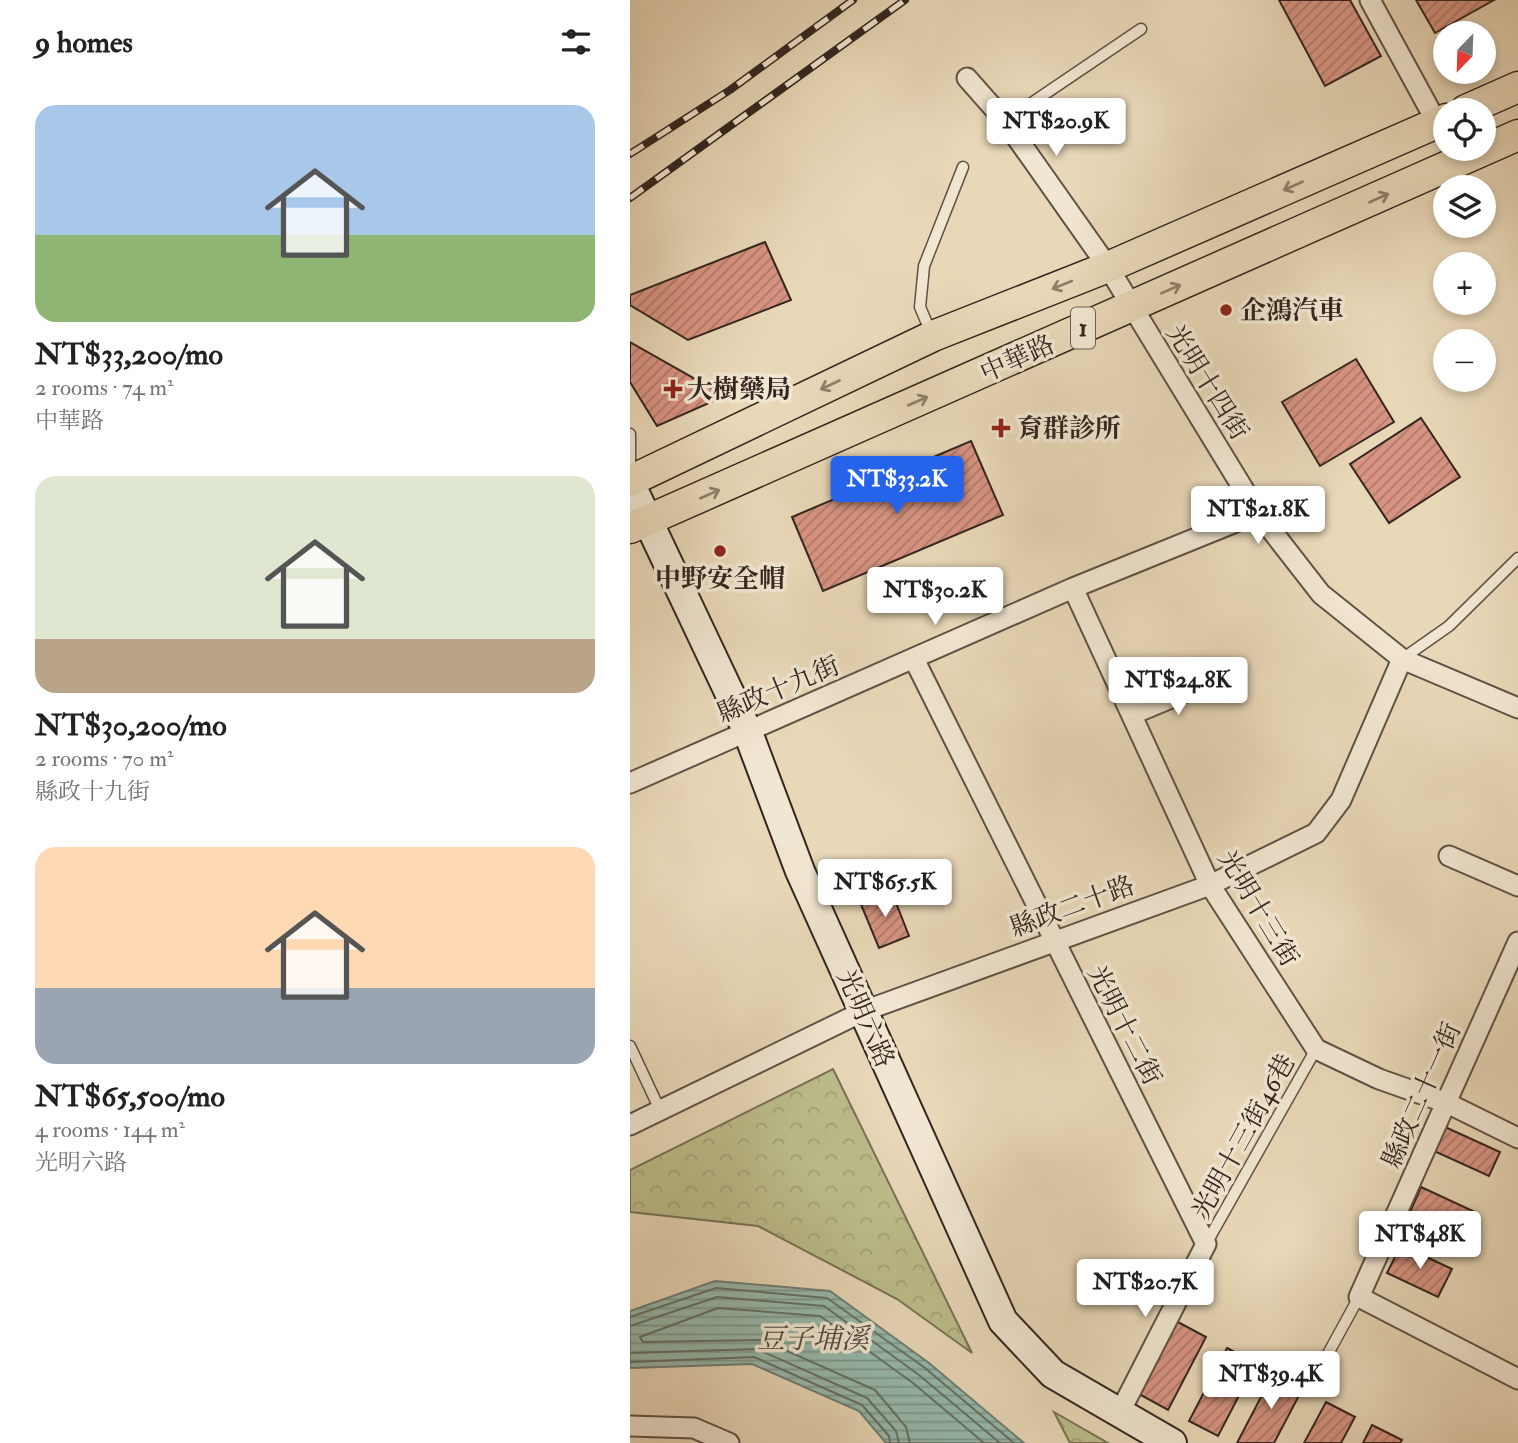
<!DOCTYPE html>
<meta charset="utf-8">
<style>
body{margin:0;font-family:"IM FELL Double Pica","Noto Serif TC",serif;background:#f2f2f2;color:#222;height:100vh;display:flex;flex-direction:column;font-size:26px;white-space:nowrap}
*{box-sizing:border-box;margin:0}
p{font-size:23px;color:#767676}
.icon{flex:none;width:38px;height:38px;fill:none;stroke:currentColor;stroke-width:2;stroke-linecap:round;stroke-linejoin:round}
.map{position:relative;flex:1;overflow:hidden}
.sheet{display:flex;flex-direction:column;background:#fff;width:630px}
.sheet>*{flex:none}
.needle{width:46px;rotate:203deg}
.tools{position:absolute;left:803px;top:21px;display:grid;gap:14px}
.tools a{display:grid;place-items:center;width:63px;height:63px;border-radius:50%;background:#fff;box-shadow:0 4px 10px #0003;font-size:35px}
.price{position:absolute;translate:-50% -60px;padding:0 16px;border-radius:7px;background:#fff;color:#222;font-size:23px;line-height:46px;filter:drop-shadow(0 2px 4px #0008)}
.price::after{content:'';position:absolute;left:50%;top:42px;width:21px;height:16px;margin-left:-10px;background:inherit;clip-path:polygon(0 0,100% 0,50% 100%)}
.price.on{background:#2563eb;color:#fff}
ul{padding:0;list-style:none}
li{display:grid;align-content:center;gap:14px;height:371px;padding:0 35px}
li span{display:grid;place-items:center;height:217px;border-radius:21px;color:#555}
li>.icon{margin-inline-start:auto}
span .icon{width:126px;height:126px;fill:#fffc;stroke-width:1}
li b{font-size:30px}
h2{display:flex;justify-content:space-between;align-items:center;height:84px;padding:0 35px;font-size:30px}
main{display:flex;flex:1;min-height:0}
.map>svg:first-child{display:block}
</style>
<main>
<section class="sheet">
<h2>9 homes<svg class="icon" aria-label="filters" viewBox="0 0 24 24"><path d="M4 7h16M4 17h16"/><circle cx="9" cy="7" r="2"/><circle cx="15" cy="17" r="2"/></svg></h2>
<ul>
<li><span style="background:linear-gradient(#a9c7e8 60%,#8fb573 0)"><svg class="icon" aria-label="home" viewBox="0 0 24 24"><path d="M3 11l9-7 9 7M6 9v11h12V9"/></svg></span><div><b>NT$33,200/mo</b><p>2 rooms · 74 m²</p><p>中華路</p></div></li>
<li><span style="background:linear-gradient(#dfe7d0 75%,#b9a48a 0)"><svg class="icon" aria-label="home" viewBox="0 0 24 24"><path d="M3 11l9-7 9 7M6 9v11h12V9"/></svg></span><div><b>NT$30,200/mo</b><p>2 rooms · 70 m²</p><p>縣政十九街</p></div></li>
<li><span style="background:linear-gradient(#ffd9b3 65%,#9aa5b1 0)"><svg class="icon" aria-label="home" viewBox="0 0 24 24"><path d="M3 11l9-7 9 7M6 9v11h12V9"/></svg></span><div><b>NT$65,500/mo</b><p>4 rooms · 144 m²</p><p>光明六路</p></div></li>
</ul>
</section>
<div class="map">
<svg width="888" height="1443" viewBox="0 0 888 1443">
<defs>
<pattern id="park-crowns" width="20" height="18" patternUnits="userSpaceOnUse" patternTransform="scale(1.75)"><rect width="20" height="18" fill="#bcbd8b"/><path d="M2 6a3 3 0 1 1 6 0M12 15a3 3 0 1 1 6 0" fill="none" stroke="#a2a278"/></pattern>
<pattern id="water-rules" width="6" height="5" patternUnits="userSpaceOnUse" patternTransform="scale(1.75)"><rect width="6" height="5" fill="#97baad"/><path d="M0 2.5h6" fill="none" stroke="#7c978c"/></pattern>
<pattern id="building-hatch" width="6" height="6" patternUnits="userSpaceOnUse" patternTransform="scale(1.75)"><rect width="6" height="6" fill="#d89482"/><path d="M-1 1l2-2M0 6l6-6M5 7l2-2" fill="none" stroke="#b0796a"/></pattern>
</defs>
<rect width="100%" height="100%" fill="#e9d8b8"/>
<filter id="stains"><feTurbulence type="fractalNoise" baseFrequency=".00286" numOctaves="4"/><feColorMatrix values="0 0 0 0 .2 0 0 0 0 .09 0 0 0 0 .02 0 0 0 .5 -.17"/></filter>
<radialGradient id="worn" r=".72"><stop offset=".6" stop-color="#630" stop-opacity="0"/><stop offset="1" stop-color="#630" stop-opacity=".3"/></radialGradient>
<path fill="url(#park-crowns)" stroke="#787256" stroke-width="2" d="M203,1069L342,1353L267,1299L128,1226L0,1212V1170Z
M424,1412L478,1443H440Z"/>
<path fill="url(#water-rules)" stroke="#6f7f75" stroke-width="2" d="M85,1281L200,1291L299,1363L394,1443H256L229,1411L122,1364L0,1368V1311Z"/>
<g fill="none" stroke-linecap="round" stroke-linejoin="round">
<path stroke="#657066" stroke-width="2" d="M0,1317L86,1288L197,1298L295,1368L384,1443
M0,1326L87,1297L194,1306L289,1375L370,1443
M0,1353L127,1349L237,1398L266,1431L269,1443
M0,1362L124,1357L232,1405L259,1436L260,1443
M280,1443L276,1427L245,1390L132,1340L13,1342L10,1337L88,1308L190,1316L283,1383L354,1443"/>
</g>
<path fill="url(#building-hatch)" stroke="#332620" stroke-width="2" d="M649,0H720L751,56L695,86Z
M786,0H864L805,33Z
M135,242L161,300L58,340L0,305V295Z
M0,342L95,396L27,426L0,382Z
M726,359L764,422L690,466L652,402Z
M791,418L830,477L759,523L720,464Z
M341,441L373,515L193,591L162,517Z
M261,890L279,936L249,948L230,902Z
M815,1127L870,1152L859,1176L804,1151Z
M791,1187L845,1212L831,1243L777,1219Z
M771,1245L822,1269L808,1297L757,1273Z
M546,1321L576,1337L538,1410L509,1394Z
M597,1348L626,1363L588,1436L559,1421Z
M644,1372L673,1388L644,1443H607Z
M696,1402L725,1417L711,1443H674Z
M742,1425L772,1440L770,1443H733Z"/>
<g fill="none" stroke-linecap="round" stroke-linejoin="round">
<defs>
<path id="lane" d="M375,121L511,29
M301,333L290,307L294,266L333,167
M0,434V467
M772,659L819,626L888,558
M0,1046L29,1108
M576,1244L686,1049
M688,1372L729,1297"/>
<path id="street" d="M740,0L807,123
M337,78L375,121L478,267L628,513L691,594L772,659L888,708
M443,588L580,885L686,1049L749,1079L817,1103L888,1138
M284,659L576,1244L489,1414
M503,714L577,683
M0,783L443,588L628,513
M819,856L888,886
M888,942L729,1297L888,1379
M0,1125L234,1011L580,885L686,833L711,800L772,659
M0,1426L64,1428L99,1443"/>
<path id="secondary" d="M0,483L117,730L170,871L373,1321L423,1374L542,1443"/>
<path id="primary" d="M836,110L888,87
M0,481L303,336L478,267L816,119
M0,528L888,135"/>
</defs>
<use href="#lane" stroke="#605246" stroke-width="13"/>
<use href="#street" stroke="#605246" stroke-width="23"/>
<use href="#secondary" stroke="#332620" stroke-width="32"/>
<use href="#primary" stroke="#332620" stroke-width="33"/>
<use href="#lane" stroke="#f1e6d1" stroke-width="10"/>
<use href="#street" stroke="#f1e6d1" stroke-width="19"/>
<use href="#secondary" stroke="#f1e6d1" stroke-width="28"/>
<use href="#primary" stroke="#e9d8b8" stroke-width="30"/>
<defs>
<path id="rail" d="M0,154L100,90L223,0
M0,198L275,0"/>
</defs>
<use href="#rail" stroke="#332620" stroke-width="8"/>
<use href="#rail" stroke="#f1e6d1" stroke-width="5" stroke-dasharray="16" stroke-linecap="butt"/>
</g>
<defs><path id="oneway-shaft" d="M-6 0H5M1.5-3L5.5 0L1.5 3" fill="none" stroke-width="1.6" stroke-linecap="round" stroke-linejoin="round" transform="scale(1.75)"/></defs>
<g stroke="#8e7f6c">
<use href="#oneway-shaft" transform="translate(663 186) rotate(156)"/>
<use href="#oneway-shaft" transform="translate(749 198) rotate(-24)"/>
<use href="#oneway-shaft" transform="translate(432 285) rotate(158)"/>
<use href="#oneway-shaft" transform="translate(541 289) rotate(-24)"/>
<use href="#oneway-shaft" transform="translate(200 385) rotate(155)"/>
<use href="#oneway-shaft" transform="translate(288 401) rotate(-24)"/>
<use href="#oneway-shaft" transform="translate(80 494) rotate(-24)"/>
</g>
<g fill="#8f2418" stroke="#f1e6d1" stroke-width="2.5">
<circle cx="596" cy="310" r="7"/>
<path d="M39.5 378.5h7v7h7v7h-7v7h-7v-7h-7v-7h7z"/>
<path d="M367.5 417.5h7v7h7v7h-7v7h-7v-7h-7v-7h7z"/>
<circle cx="90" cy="551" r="7"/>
</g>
<g text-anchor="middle" stroke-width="7" stroke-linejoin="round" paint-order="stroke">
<rect fill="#f1e6d1" stroke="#6c6055" stroke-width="2" x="441" y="307.5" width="24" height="41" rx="5"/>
<g font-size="24" font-weight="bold" fill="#332620">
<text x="453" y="336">1</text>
</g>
<g font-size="26" font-weight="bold" fill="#332620" stroke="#f1e6d1" text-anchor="start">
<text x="610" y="319">企鴻汽車</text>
<text x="57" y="398">大樹藥局</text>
<text x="387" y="437">育群診所</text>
<text x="90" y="587" text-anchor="middle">中野安全帽</text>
</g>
<g font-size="26" fill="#332620" stroke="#f1e6d1">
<text transform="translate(387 358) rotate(-24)" y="9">中華路</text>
<text transform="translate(578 382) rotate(58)" y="9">光明十四街</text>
<text transform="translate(148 689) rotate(-23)" y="9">縣政十九街</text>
<text transform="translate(442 906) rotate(-20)" y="9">縣政二十路</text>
<text transform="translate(629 908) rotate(59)" y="9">光明十三街</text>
<text transform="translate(236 1018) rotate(66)" y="9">光明六路</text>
<text transform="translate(495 1025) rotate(63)" y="9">光明十二街</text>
<text transform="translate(791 1095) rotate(-66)" y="9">縣政二十一街</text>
<text transform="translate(613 1136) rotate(-61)" y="9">光明十三街46巷</text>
</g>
<g font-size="28" font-style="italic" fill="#4c4b43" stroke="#f1e6d1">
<text x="183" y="1348">豆子埔溪</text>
</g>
</g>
<rect width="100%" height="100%" filter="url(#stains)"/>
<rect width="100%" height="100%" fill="url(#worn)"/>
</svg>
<div class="tools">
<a><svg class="needle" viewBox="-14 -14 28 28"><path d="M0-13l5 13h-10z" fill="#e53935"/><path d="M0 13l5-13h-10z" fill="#767676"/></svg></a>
<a><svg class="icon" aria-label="locate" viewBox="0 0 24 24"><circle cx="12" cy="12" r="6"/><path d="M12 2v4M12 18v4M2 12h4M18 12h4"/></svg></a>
<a><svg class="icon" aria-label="layers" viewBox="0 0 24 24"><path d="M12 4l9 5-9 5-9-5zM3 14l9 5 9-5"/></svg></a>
<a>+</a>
<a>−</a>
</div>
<b class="price" style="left:426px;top:158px">NT$20.9K</b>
<b class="price on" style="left:267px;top:516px">NT$33.2K</b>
<b class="price" style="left:628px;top:546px">NT$21.8K</b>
<b class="price" style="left:305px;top:627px">NT$30.2K</b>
<b class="price" style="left:548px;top:717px">NT$24.8K</b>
<b class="price" style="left:255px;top:919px">NT$65.5K</b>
<b class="price" style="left:790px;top:1271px">NT$48K</b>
<b class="price" style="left:515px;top:1319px">NT$20.7K</b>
<b class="price" style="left:641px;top:1411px">NT$39.4K</b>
</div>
</main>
